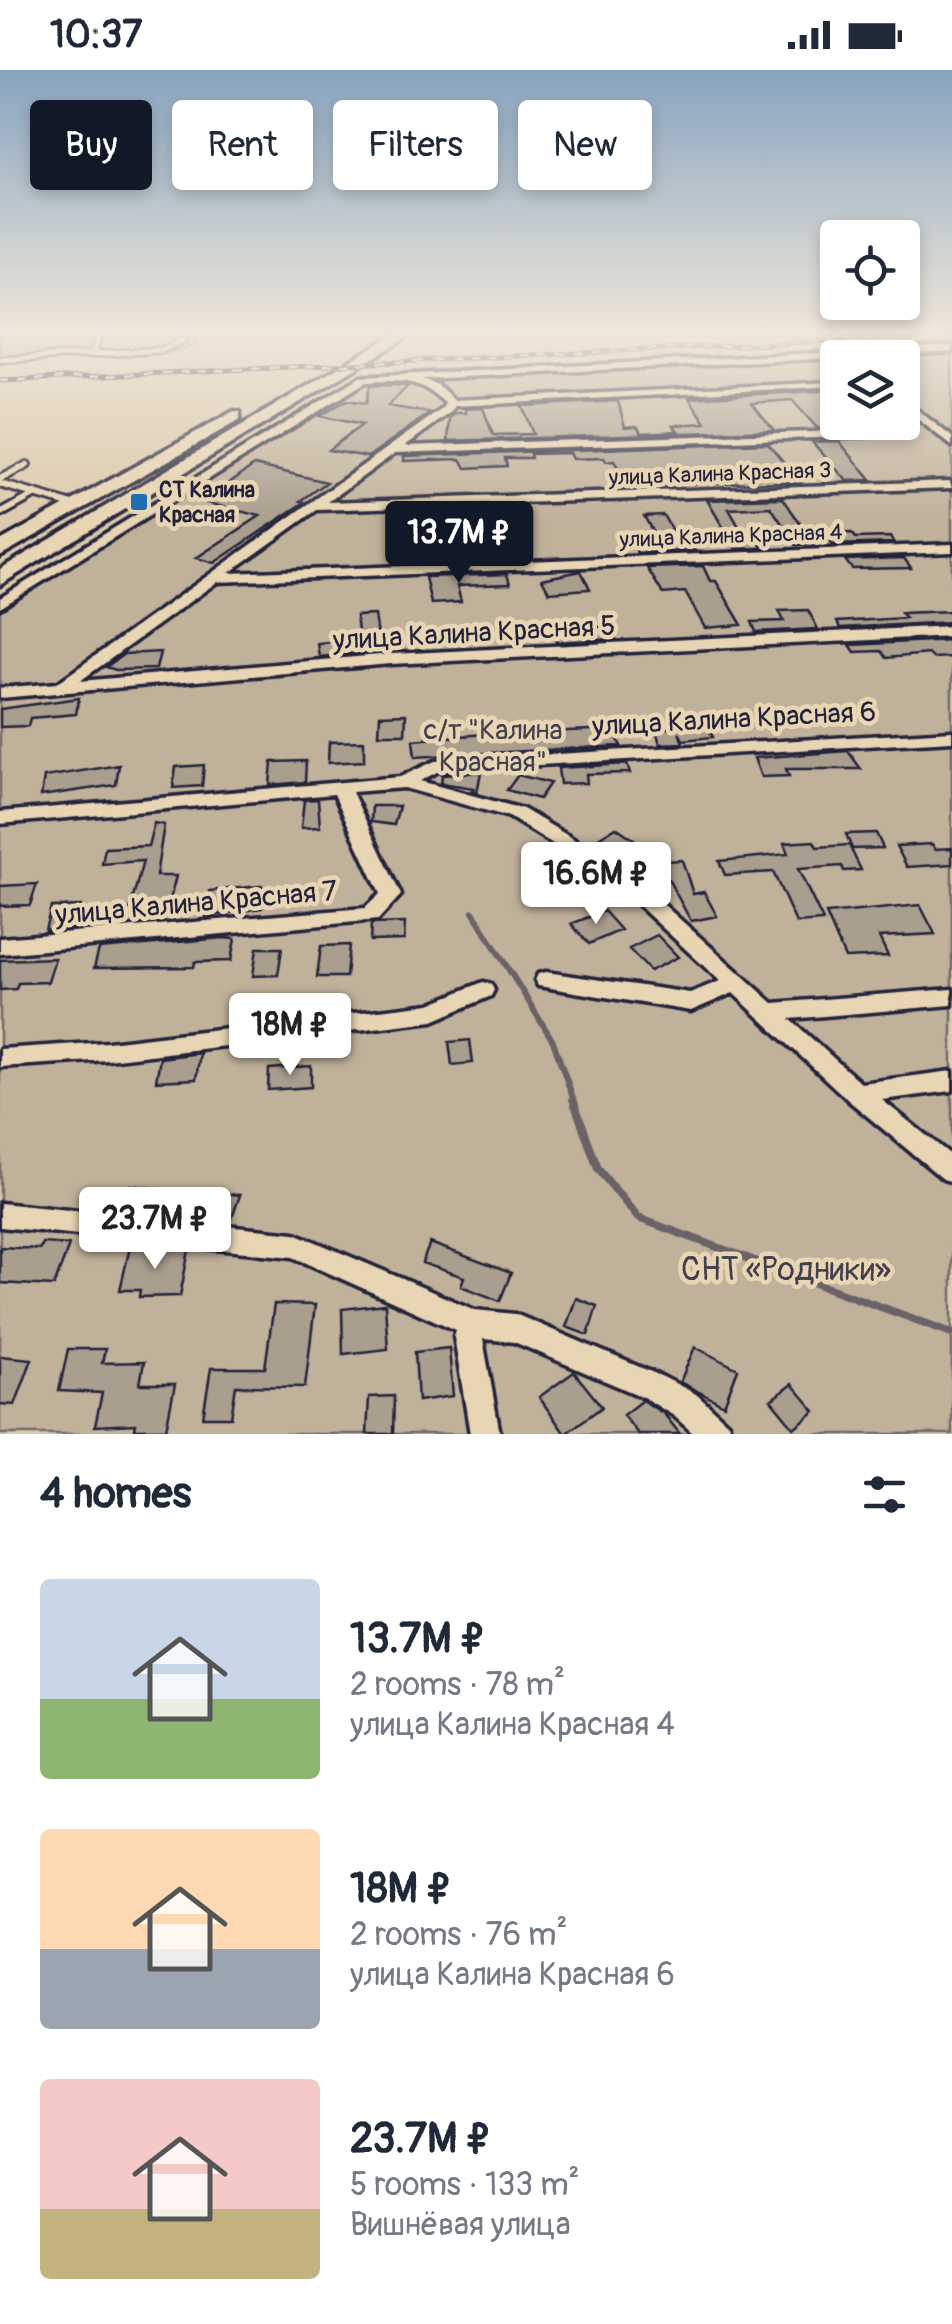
<!DOCTYPE html>
<meta charset="utf-8">
<style>
body{margin:0;font-family:Pangolin,sans-serif;background:#f2f2f3;color:#1f2937;height:100vh;display:flex;flex-direction:column;font-size:38px;white-space:nowrap}
*{box-sizing:border-box;margin:0}
p{font-size:32px;color:#747a83}
.icon{flex:none;width:55px;height:55px;fill:none;stroke:currentColor;stroke-width:2;stroke-linecap:round;stroke-linejoin:round}
.map{position:relative;height:1364px;overflow:hidden}
.sheet{display:flex;flex-direction:column;background:#fff;flex:1}
.sheet>*{flex:none}
.top-card{position:absolute;left:30px;top:30px;width:892px;height:90px;display:flex;gap:20px}
.buttons{position:absolute;left:820px;top:150px;display:grid;gap:20px}
.buttons a{display:grid;place-items:center;width:100px;height:100px;border-radius:10px;background:#fff;box-shadow:0 5px 15px #0003;font-size:50px}
.price{position:absolute;translate:-50% -85px;padding:0 22px;border-radius:10px;background:#fff;color:#222;font-size:32px;line-height:65px;filter:drop-shadow(0 2px 5px #0008)}
.price::after{content:'';position:absolute;left:50%;top:60px;width:30px;height:22px;margin-left:-15px;background:inherit;clip-path:polygon(0 0,100% 0,50% 100%)}
.price.on{background:#111827;color:#fff}
ul{padding:0;list-style:none}
li{display:flex;align-items:center;gap:30px;height:250px;padding:0 40px}
li span{display:grid;place-items:center;flex:none;width:280px;height:200px;border-radius:10px;color:#555}
li>.icon{margin-inline-start:auto}
span .icon{width:120px;height:120px;fill:#fffc;stroke-width:1}
li b{font-size:42px}
h2{display:flex;justify-content:space-between;align-items:center;height:120px;padding:0 40px;font-size:42px}
.tag{padding:0 35px;border-radius:10px;background:#fff;box-shadow:0 5px 15px #0003;font-size:35px;line-height:90px}
.tag.on{background:#111827;color:#fff}
.status{display:flex;justify-content:space-between;align-items:center;height:70px;padding:0 50px;background:#fff;direction:ltr}
.status svg{height:28px;fill:currentColor}
.map>svg:first-child{display:block}
</style>
<div class="status"><b>10:37</b><svg viewBox="0 0 49 12"><path d="M0 12V9h3v3zM5 12V6h3v6zM10 12V3h3v9zM15 12V0h3v12zM26 1h20v11H26zM47 4h2v5h-2z"/></svg></div>
<div class="map">
<svg width="952" height="1364" viewBox="0 0 952 1364">
<rect width="100%" height="100%" fill="#dccaac"/>
<filter id="ink" filterUnits="userSpaceOnUse"><feTurbulence type="fractalNoise" baseFrequency=".01" numOctaves="2"/><feDisplacementMap in="SourceGraphic" scale="20" xChannelSelector="R" yChannelSelector="G"/><feConvolveMatrix kernelMatrix="1 2 1 2 8 2 1 2 1" color-interpolation-filters="sRGB"/></filter>
<g filter="url(#ink)">
<path fill="#c0b19b" stroke="#716a6b" stroke-width="2.5" fill-rule="evenodd" d="M0,261H194L196,275L164,284L0,292Z
M952,274V1364H0V535L361,304ZM838,288H902V352H838Z"/>
<g fill="none" stroke-linecap="round" stroke-linejoin="round">
<path stroke="#696266" stroke-width="6" d="M473,842L553,971L574,1031"/>
<path stroke="#696266" stroke-width="8" d="M573,1029L598,1099L638,1148L952,1263"/>
</g>
<path fill="#aa9e8e" stroke="#22223b" stroke-width="2.5" d="M390,315L408,316L388,336L430,343L368,387L328,380L362,355L320,346L347,330L366,333L370,316Z
M837,320L838,357L817,358L792,330L752,333L774,360L448,371L450,348L455,343H466L465,339L483,338L493,365L533,364L522,336L618,331L625,357L637,356L642,363L678,361L673,355L706,353L689,328Z
M839,371L871,410L847,411L812,372Z
M768,373L800,412L626,414L614,391L606,392L604,388L572,389L569,383L530,384L531,388H505L507,396L466,398L461,389L404,391V386Z
M254,395L327,412L301,431L305,432L214,493L196,488L260,446L203,432Z
M783,428L814,474L796,475L771,437L729,439L745,467H757L762,478L736,479L707,430Z
M485,438V441L466,442L468,447H464L471,486L503,485L504,488L422,492L414,454L436,452L434,440Z
M663,445L676,468H688L695,481L637,483L633,474L658,472L644,446Z
M852,463L856,468L890,467L894,473L833,475L825,464Z
M904,488L911,498L852,499L845,490Z
M703,496L710,511H716L742,555L705,558L685,522L663,524L647,498Z
M581,501L590,519L549,522L542,509Z
M507,504L510,514L457,516L461,532L431,534L425,507Z
M808,540L818,559L756,562L752,552L784,551L779,541Z
M952,541V552L840,558L837,552L905,548L901,543Z
M375,545L380,581L319,587L317,573L359,569L356,546Z
M572,552L575,559L610,556L616,569L557,572L551,553Z
M952,570V587L932,588L928,584L886,588L881,581L855,582L850,575Z
M160,582L156,599L116,600L106,597L124,584Z
M79,628L76,644L30,648L28,656L0,657V639Z
M406,644L405,664H379L380,645Z
M705,652L713,667L683,670L679,662L683,673L660,674L656,660Z
M544,659L545,662L614,659L621,676L415,687L413,670Z
M364,671V691L328,693L329,672Z
M848,681L861,699H786L789,706L761,707L754,688Z
M306,691L305,712L270,715L272,692Z
M627,694L630,703L586,704L587,713L560,714L558,698Z
M119,695L116,715L41,726L44,707Z
M204,695L202,716L173,718L176,697Z
M481,702L477,723L471,721L474,718L441,713L442,705Z
M518,705L550,713L539,729L507,720Z
M318,729L320,757L301,758L304,730Z
M372,736H399L394,755L371,752Z
M154,753L164,755L156,806H176L168,838L130,839L143,791L102,794L105,778L148,776Z
M616,757L666,791L682,790L693,824L704,822L717,846L691,851L668,809L650,810L641,780L621,793L589,774Z
M876,763L883,778L852,779L846,764Z
M814,771L817,777L849,775L861,800L844,801L842,796L798,799L823,851L796,853L773,802L725,805L719,791L788,784L784,773Z
M932,774L935,779L952,778V794L907,797L896,776Z
M554,779L607,812L580,830L533,794Z
M37,814L30,835L0,836V816Z
M262,816V838L206,847L210,821Z
M920,835L935,864L879,867L888,886L845,888L826,844Z
M81,836L75,858L45,860L51,837Z
M604,841L621,860L589,874L571,854Z
M405,853L404,870L370,871L371,854Z
M657,865L678,887L650,901L629,879Z
M223,868L235,869L231,891L195,892L194,897L94,898L99,879Z
M349,875L346,907H317L321,876Z
M257,878H282L278,905L253,906Z
M55,888L48,912L18,913L16,919L0,920V890Z
M470,970L473,993L452,995L449,972Z
M200,983L196,1009L156,1011L160,988Z
M311,996V1017L268,1020L269,999Z
M130,1115L194,1123L196,1120L240,1125L232,1148L123,1134Z
M42,1173L69,1175L54,1216L0,1213V1177L40,1179Z
M430,1173L511,1203L500,1231L461,1216L464,1207L422,1193Z
M130,1177L189,1180L180,1226L139,1227L140,1220H120Z
M576,1228L597,1236L588,1265L566,1257Z
M274,1234L315,1235L305,1317L236,1316L231,1347H203L211,1298H265Z
M385,1234L388,1279L343,1284L342,1239Z
M695,1277L738,1299L724,1335L680,1312Z
M449,1278L453,1326L418,1331L415,1282Z
M68,1279H105L102,1293L144,1292L140,1314H175L166,1359H135L136,1354L95,1356L102,1323L59,1321Z
M0,1286L32,1289L15,1335L0,1334Z
M574,1302L602,1337L565,1364L539,1327Z
M792,1314L815,1341L794,1358L771,1330Z
M394,1326L393,1364H367L369,1327Z
M642,1330L664,1344L680,1364H638L623,1345Z"/>
<g fill="none" stroke-linecap="round" stroke-linejoin="round">
<defs>
<path id="service-far1" d="M0,261H8
M92,285L101,261
M0,290L162,280L183,270L184,261"/>
<path id="service" d="M0,409L27,395
M0,414L76,436
M0,444L36,424"/>
<path id="minor" d="M952,276V282L422,309L438,315L454,330L833,312L838,316L455,336L450,343L405,376L899,359L905,362L899,365L395,383L328,432L950,411L952,418L317,440L229,503L952,474V482L217,512L80,611L391,584L952,556V566L391,594L0,628V618L57,613L442,339L445,333C418,308 402,310 366,312L0,538V528L360,307Z
M902,328L952,367V376L902,337Z
M952,661V671L439,701L420,711L523,739L624,799L773,933L952,919V935L790,949L861,1013L952,1001V1021L882,1030L952,1086V1112L943,1109L848,1030L733,923L691,941L538,916L535,910L538,904L546,902L690,923L720,911L610,809L509,747L404,718L352,722L401,825L378,850L0,884V868L365,838L380,824L334,724L0,754V742L400,707L435,691Z
M483,912L491,914L494,920L491,926L433,951L108,990L0,997V979L108,972L430,934Z
M0,1133L295,1163L475,1240L515,1244L663,1307L696,1324L728,1353L732,1364H694L674,1346L643,1327L514,1272L483,1269L500,1364H470L454,1266L456,1260L293,1187L0,1157Z"/>
<path id="primary" d="M400,261H417L0,515V499Z
M234,341L240,342V350L0,486V471Z"/>
</defs>
<use href="#service-far1" stroke="#22223b" stroke-width="10"/>
<use href="#service" stroke="#22223b" stroke-width="12"/>
<use href="#minor" stroke="#22223b" stroke-width="7"/>
<use href="#primary" stroke="#22223b" stroke-width="7"/>
<use href="#service-far1" stroke="#e8d5b3" stroke-width="5"/>
<use href="#service" stroke="#e8d5b3" stroke-width="6"/>
<use href="#minor" fill="#e8d5b3" fill-rule="evenodd"/>
<use href="#primary" fill="#e8d5b3" fill-rule="evenodd"/>
<defs>
<path id="rail" d="M0,311L952,265"/>
</defs>
<use href="#rail" stroke="#22223b" stroke-width="5"/>
<use href="#rail" stroke="#e8d5b3" stroke-width="2.5" stroke-dasharray="9" stroke-linecap="butt"/>
</g>
</g>
<linearGradient id="sky" x2="0" y2="1"><stop stop-color="#88a4bf"/><stop offset="0.58" stop-color="#efe7da"/><stop offset="1" stop-color="#efe7da" stop-opacity="0"/></linearGradient>
<rect width="952" height="451" fill="url(#sky)"/>
<rect fill="#1f6fb2" stroke="#e8d5b3" stroke-width="4" x="129" y="422" width="20" height="20" rx="5"/>
<g text-anchor="middle" stroke-width="9" stroke-linejoin="round" paint-order="stroke">
<g font-size="22" fill="#22223b" stroke="#e8d5b3">
<text transform="translate(720 403) rotate(-2)" y="8">улица Калина Красная 3</text>
<text transform="translate(731 465) rotate(-2)" y="8">улица Калина Красная 4</text>
</g>
<g font-size="22" font-weight="bold" fill="#22223b" stroke="#e8d5b3" text-anchor="start">
<text x="159" y="427">СТ Калина<tspan x="159" dy="25">Красная</tspan></text>
</g>
<g font-size="28" fill="#22223b" stroke="#e8d5b3">
<text transform="translate(474 562) rotate(-3)" y="10">улица Калина Красная 5</text>
<text transform="translate(734 648) rotate(-3)" y="10">улица Калина Красная 6</text>
<text transform="translate(196 832) rotate(-5)" y="10">улица Калина Красная 7</text>
</g>
<g font-size="28" fill="#423f4e" stroke="#e8d5b3">
<text x="493" y="669">с/т "Калина<tspan x="493" dy="32">Красная"</tspan></text>
</g>
<g font-size="32" fill="#423f4e" stroke="#e8d5b3">
<text x="786" y="1210">СНТ «Родники»</text>
</g>
</g>
</svg>
<div class="buttons">
<a><svg class="icon" aria-label="locate" viewBox="0 0 24 24"><circle cx="12" cy="12" r="6"/><path d="M12 2v4M12 18v4M2 12h4M18 12h4"/></svg></a>
<a><svg class="icon" aria-label="layers" viewBox="0 0 24 24"><path d="M12 4l9 5-9 5-9-5zM3 14l9 5 9-5"/></svg></a>
</div>
<b class="price on" style="left:459px;top:516px">13.7M ₽</b>
<b class="price" style="left:596px;top:857px">16.6M ₽</b>
<b class="price" style="left:290px;top:1008px">18M ₽</b>
<b class="price" style="left:155px;top:1202px">23.7M ₽</b>
<div class="top-card">
<a class="tag on">Buy</a>
<a class="tag">Rent</a>
<a class="tag">Filters</a>
<a class="tag">New</a>
</div>
</div>
<section class="sheet">
<h2>4 homes<svg class="icon" aria-label="filters" viewBox="0 0 24 24"><path d="M4 7h16M4 17h16"/><circle cx="9" cy="7" r="2"/><circle cx="15" cy="17" r="2"/></svg></h2>
<ul>
<li><span style="background:linear-gradient(#c9d6e8 60%,#8fb573 0)"><svg class="icon" aria-label="home" viewBox="0 0 24 24"><path d="M3 11l9-7 9 7M6 9v11h12V9"/></svg></span><div><b>13.7M ₽</b><p>2 rooms · 78 m²</p><p>улица Калина Красная 4</p></div></li>
<li><span style="background:linear-gradient(#ffd9b3 60%,#9aa5b1 0)"><svg class="icon" aria-label="home" viewBox="0 0 24 24"><path d="M3 11l9-7 9 7M6 9v11h12V9"/></svg></span><div><b>18M ₽</b><p>2 rooms · 76 m²</p><p>улица Калина Красная 6</p></div></li>
<li><span style="background:linear-gradient(#f6c9c9 65%,#c2b280 0)"><svg class="icon" aria-label="home" viewBox="0 0 24 24"><path d="M3 11l9-7 9 7M6 9v11h12V9"/></svg></span><div><b>23.7M ₽</b><p>5 rooms · 133 m²</p><p>Вишнёвая улица</p></div></li>
</ul>
</section>
